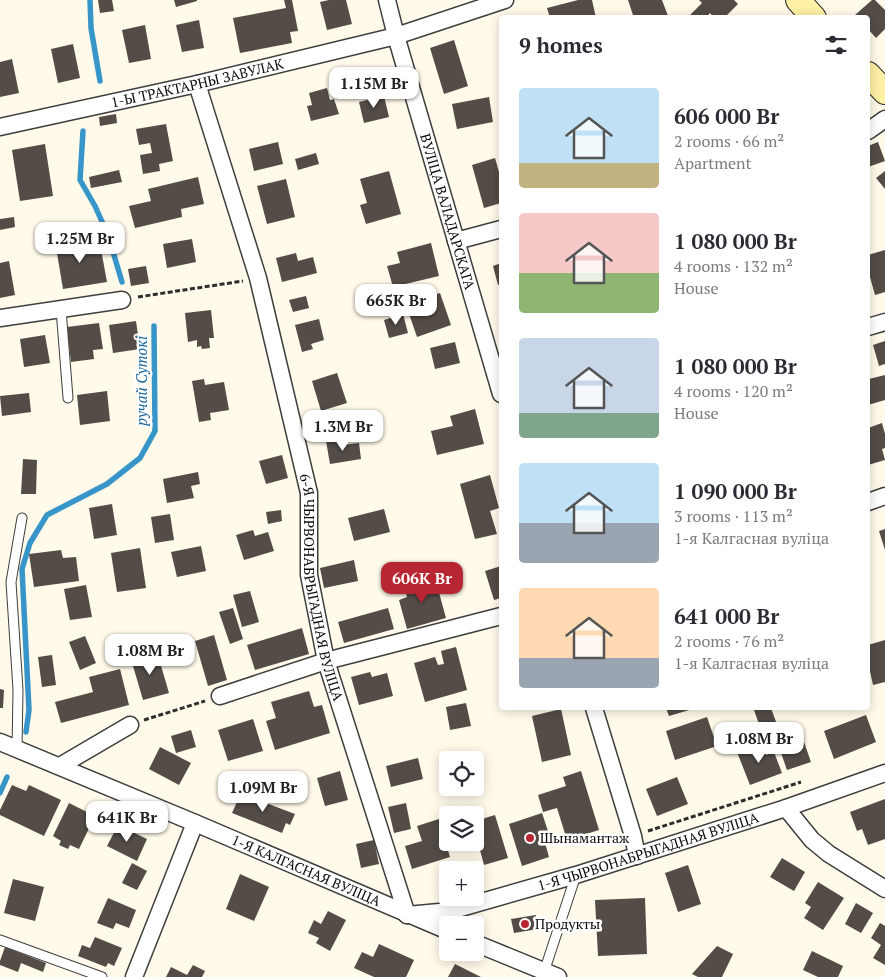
<!DOCTYPE html>
<meta charset="utf-8">
<style>
body{margin:0;font-family:"PT Serif",serif;background:#f2f2f3;color:#2b2b33;height:100vh;display:flex;flex-direction:column;font-size:19px;white-space:nowrap}
*{box-sizing:border-box;margin:0}
p{font-size:16px;color:#7c7c81}
.icon{flex:none;width:28px;height:28px;fill:none;stroke:currentColor;stroke-width:2;stroke-linecap:round;stroke-linejoin:round}
.map{position:relative;flex:1;overflow:hidden}
.panel{position:absolute;left:499px;top:15px;width:371px;height:695px;display:flex;flex-direction:column;background:#fff;border-radius:5px;box-shadow:0 2px 12px #0003}
.panel>*{flex:none}
.fabs{position:absolute;left:439px;top:751px;display:grid;gap:10px}
.fabs a{display:grid;place-items:center;width:45px;height:45px;border-radius:5px;background:#fff;box-shadow:0 2px 12px #0003;font-size:25px}
.price{position:absolute;translate:-50% -42px;padding:0 11px;border-radius:10px;background:#fff;color:#222;font-size:16px;line-height:32px;filter:drop-shadow(0 1px 2px #0008)}
.price::after{content:'';position:absolute;left:50%;top:30px;width:15px;height:11px;margin-left:-8px;background:inherit;clip-path:polygon(0 0,100% 0,50% 100%)}
.price.active{background:#b72632;color:#fff}
ul{padding:0;list-style:none}
li{display:flex;align-items:center;gap:15px;height:125px;padding:0 20px}
li span{display:grid;place-items:center;flex:none;width:140px;height:100px;border-radius:5px;color:#555}
li>.icon{margin-inline-start:auto}
span .icon{width:60px;height:60px;fill:#fffc;stroke-width:1}
li b{font-size:21px}
h2{display:flex;justify-content:space-between;align-items:center;height:60px;padding:0 20px;font-size:21px}
.map>svg:first-child{display:block}
</style>
<div class="map">
<svg width="885" height="977" viewBox="0 0 885 977">
<rect width="100%" height="100%" fill="#fffae9"/>
<g fill="none" stroke-linecap="round" stroke-linejoin="round">
<path stroke="#3795ca" stroke-width="5.5" d="M90,0L91,28L100,81
M83,131L80,180L95,206L108,235L122,282
M26,732L29,710L22,569L30,543L47,515L107,484L140,458L155,431L154,326
M0,793L7,777"/>
</g>
<path fill="#534c47" d="M98,0H112L114,11L100,13Z
M174,0H197V1L176,7Z
M284,0H292L298,31L290,32L292,43L240,53L233,18L286,8Z
M329,0H346L352,24L327,30L320,2Z
M578,0H592L596,18H550L547,8Z
M628,0H662L668,16L662,18H634Z
M699,0H734L738,4L724,18H714L710,13L706,18H687L702,3Z
M872,0H875L885,10V29L876,38L868,29V18H857L855,15Z
M199,20L204,48L182,52L176,25Z
M145,25L151,59L129,63L122,30Z
M454,40L468,86L444,94L430,48Z
M73,44L80,78L58,83L51,49Z
M12,59L19,93L0,97V62Z
M327,88L330,100L334,99L339,114L311,121L307,106L312,105L309,93Z
M384,96L389,117L364,123L359,102Z
M489,97L493,122L457,129L452,104Z
M116,114L117,123L100,126L99,117Z
M166,124L173,161L159,164L160,171L143,174L140,155L152,153L150,143L139,145L136,129Z
M278,142L283,164L254,171L249,149Z
M878,142L885,161L868,167V146Z
M45,144L53,196L20,201L12,150Z
M316,153L319,164L298,170L295,159Z
M495,158L501,179V203L484,208L472,165Z
M119,170L122,182L91,188L89,177Z
M389,171L401,214L366,224L360,205L367,203L360,179Z
M885,171V189L876,178Z
M198,177L204,204L181,209L182,217L135,228L129,206L151,201L148,189Z
M286,179L295,217L267,224L257,186Z
M14,217L15,227L0,230V219Z
M74,238L76,248L87,246V243L92,242V245L100,244L107,282L63,289L55,241Z
M192,239L196,262L167,268L163,244Z
M431,243L439,276L393,287L387,266L400,263L397,252Z
M885,250V292L875,295L868,270V255Z
M296,253L298,261L313,257L317,273L282,282L276,258Z
M9,261L15,295L0,298V263Z
M501,263V284L498,285L493,266Z
M146,266L149,283L131,286L128,269Z
M440,293L451,325L417,337L406,305Z
M306,296L309,308L293,312L289,300Z
M211,310L214,338H209L210,348L202,349L201,346L197,347V340L188,342L185,313Z
M403,314L408,333L389,338L384,320Z
M319,319L324,340L311,344L313,349L302,352L295,325Z
M136,321L140,349L113,353L109,325Z
M99,323L103,349L93,350L94,359L71,362L67,327Z
M45,335L50,363L24,367L20,339Z
M885,341V364L879,366L873,345Z
M455,342L460,363L435,369L430,348Z
M337,373L347,403L321,411L312,381Z
M868,374L869,379L885,375V400L868,405Z
M204,379L205,385L224,382L229,410L210,413L211,420L199,422L192,381Z
M107,391L110,421L80,425L77,395Z
M29,393L31,412L2,416L0,396Z
M475,409L484,444L437,455L431,431L453,426L450,416Z
M882,423L885,434V448L882,449L885,460L868,465V428Z
M341,439L342,445L359,443L361,459L330,464L326,441Z
M282,455L288,478L266,484L259,461Z
M23,459L37,460L36,494H21Z
M198,472L200,484L191,486L194,498L167,503L163,479Z
M490,475L499,508L490,511L497,534L475,539L460,484Z
M112,504L117,535L94,539L89,508Z
M384,509L390,532L354,541L348,518Z
M281,510L282,521L268,524L266,512Z
M170,514L174,540L155,543L151,517Z
M885,529V550L879,531Z
M253,530L255,536L268,532L274,551L244,560L236,535Z
M201,546L206,571L177,577L171,552Z
M140,548L146,588L117,592L111,553Z
M61,550L63,558L76,557L79,581L34,587L29,554Z
M354,560L358,581L324,588L320,568Z
M501,566V598L494,600L485,571Z
M435,578L446,618L407,629L399,600L407,597L404,587Z
M86,585L92,617L70,620L64,589Z
M250,591L259,622L242,627L233,595Z
M233,608L243,639L230,644L219,612Z
M388,608L394,629L344,643L338,622Z
M302,628L309,654L255,670L247,645Z
M214,635L227,680L208,686L195,641Z
M85,636L96,663L80,670L69,642Z
M885,640V682L873,685L868,662V645Z
M456,647L467,690L425,702L414,663L435,657L438,665L444,664L441,651Z
M157,652L169,693L143,700L131,659Z
M52,655L56,685L42,687L38,657Z
M120,669L129,705L61,723L55,702L93,692L89,677Z
M370,672L372,677L387,673L393,696L359,705L351,677Z
M0,689L4,690L3,708H0Z
M309,691L314,707L322,705L330,733L275,750L266,721L276,718L271,702Z
M466,703L471,726L450,730L446,707Z
M666,708H696L669,716Z
M762,708H771L783,741L767,747L754,710Z
M561,709L571,755L542,762L532,716Z
M866,715L876,742L834,759L824,731Z
M707,717L717,746L675,760L666,731Z
M253,719L263,751L228,761L218,730Z
M191,730L196,747L176,753L171,736Z
M804,742L811,762L787,770L780,750Z
M761,743L766,755L774,752L782,773L750,785L737,752Z
M160,747L191,763L179,785L149,769Z
M418,758L423,779L391,787L386,766Z
M340,771L348,800L325,806L317,778Z
M581,771L599,830L567,840L557,808L543,812L538,795L566,786L563,777Z
M677,777L688,804L657,816L646,789Z
M12,785L26,791L29,785L61,800L44,836L0,815V810Z
M240,795L244,797L245,795L295,814L290,825L286,823L282,833L232,813Z
M885,799V839L868,845L862,829L857,831L850,812Z
M69,803L95,816L79,849L70,845L68,849L59,845L61,841L53,836Z
M406,803L411,829L394,833L388,807Z
M542,813L550,837L544,839L549,857L522,866L509,824Z
M495,815L508,858L484,865L480,850L474,851L471,842H475V839L478,838L475,828V821Z
M439,819L450,857L412,869L405,846L422,841L417,826Z
M118,825L147,839L137,861L107,846Z
M374,840L379,864L361,868L356,844Z
M782,858L805,872L794,891L770,877Z
M132,863L147,871L137,890L122,883Z
M688,865L701,904L678,912L665,873Z
M240,874L269,887L254,921L226,909Z
M13,879L44,887L35,921L4,913Z
M818,882L844,898L823,930L804,918L811,907L805,903Z
M108,898L136,910L129,928L116,923L113,929L97,923Z
M645,898L647,954L598,956L595,900Z
M856,903L873,913L861,933L845,924Z
M328,911L346,920L330,951L316,943L319,938L308,933L314,920L321,924Z
M536,915L538,929L514,933L511,919Z
M880,923L885,926V965L873,958L881,945L871,938Z
M95,937L122,948L114,966L108,963L106,967L78,956L82,945L90,948Z
M379,944L414,960L406,977H374L354,968L362,952L373,957Z
M717,946L733,954L722,977H698L692,974Z
M5,947L46,963L43,972L21,963L18,972L0,965V961Z
M812,951L843,966L838,977H818L803,970Z
M455,964L481,977H448Z
M193,965L205,971L202,977H166L171,967L187,975Z"/>
<g fill="none" stroke-linecap="round" stroke-linejoin="round">
<defs>
<path id="lane" d="M61,309L68,398
M17,749L18,690L11,582L22,518
M0,940L102,977
M544,972L576,875"/>
<g id="street">
<path id="s1" d="M387,0L396,36L501,394"/>
<path id="s2" d="M197,84L258,278L309,493V575L326,661L407,915"/>
<path id="s3" d="M0,127L197,84L396,36L505,0"/>
<path d="M868,131L885,119"/>
<path d="M456,241L501,229"/>
<path d="M0,318L122,300"/>
<path d="M868,327L885,322"/>
<path d="M868,502L885,496"/>
<path d="M220,696L326,661L501,616"/>
<path d="M594,708L633,836L637,856"/>
<path id="s4" d="M0,742L195,823L448,931"/>
<path d="M60,766L130,725"/>
<path d="M786,808L812,840L829,854L885,889"/>
<path id="s5" d="M407,915L450,911L576,875L786,808L885,773"/>
<path d="M475,943L558,977"/>
<path d="M134,977L195,823"/>
</g>
<path id="secondary" d="M798,0L814,18
M868,74L885,92"/>
</defs>
<use href="#lane" stroke="#3e3e3e" stroke-width="11"/>
<use href="#street" stroke="#3e3e3e" stroke-width="19"/>
<use href="#secondary" stroke="#2d2d2d" stroke-width="26"/>
<path stroke="#2d2d2d" stroke-width="3" stroke-dasharray="5 2.5" stroke-linecap="butt" d="M138,297L243,281
M144,720L205,701
M648,831L801,782"/>
<use href="#lane" stroke="#fff" stroke-width="9"/>
<use href="#street" stroke="#fff" stroke-width="16"/>
<use href="#secondary" stroke="#fef1a5" stroke-width="24"/>
</g>
<g fill="#b72632" stroke="#fff" stroke-width="2">
<circle cx="530" cy="838" r="5"/>
<circle cx="525" cy="924" r="5"/>
</g>
<g text-anchor="middle" stroke-width="5" stroke-linejoin="round" paint-order="stroke">
<g font-size="14" fill="#0b0b0b" stroke="#fff">
<text dy="5" stroke="none"><textPath href="#s3" startOffset="202">1-Ы ТРАКТАРНЫ ЗАВУЛАК</textPath></text>
<text dy="5" stroke="none"><textPath href="#s1" startOffset="220">ВУЛІЦА ВАЛАДАРСКАГА</textPath></text>
<text dy="5" stroke="none"><textPath href="#s2" startOffset="520">6-Я ЧЫРВОНАБРЫГАДНАЯ ВУЛІЦА</textPath></text>
<text dy="5" stroke="none"><textPath href="#s5" startOffset="250">1-Я ЧЫРВОНАБРЫГАДНАЯ ВУЛІЦА</textPath></text>
<text dy="5" stroke="none"><textPath href="#s4" startOffset="332">1-Я КАЛГАСНАЯ ВУЛІЦА</textPath></text>
</g>
<g font-size="14" fill="#0b0b0b" stroke="#fff" text-anchor="start">
<text x="540" y="843">Шынамантаж</text>
<text x="535" y="929">Продукты</text>
</g>
<g font-size="15" font-style="italic" fill="#176599" stroke="#fff">
<text transform="translate(142 381) rotate(-90)" y="5">ручай Сутокі</text>
</g>
</g>
</svg>
<div class="fabs">
<a><svg class="icon" aria-label="locate" viewBox="0 0 24 24"><circle cx="12" cy="12" r="6"/><path d="M12 2v4M12 18v4M2 12h4M18 12h4"/></svg></a>
<a><svg class="icon" aria-label="layers" viewBox="0 0 24 24"><path d="M12 4l9 5-9 5-9-5zM3 14l9 5 9-5"/></svg></a>
<a>+</a>
<a>−</a>
</div>
<b class="price" style="left:374px;top:109px">1.15M Br</b>
<b class="price" style="left:80px;top:264px">1.25M Br</b>
<b class="price" style="left:396px;top:326px">665K Br</b>
<b class="price" style="left:343px;top:452px">1.3M Br</b>
<b class="price active" style="left:422px;top:604px">606K Br</b>
<b class="price" style="left:150px;top:676px">1.08M Br</b>
<b class="price" style="left:759px;top:764px">1.08M Br</b>
<b class="price" style="left:263px;top:813px">1.09M Br</b>
<b class="price" style="left:127px;top:843px">641K Br</b>
<section class="panel">
<h2>9 homes<svg class="icon" aria-label="filters" viewBox="0 0 24 24"><path d="M4 7h16M4 17h16"/><circle cx="9" cy="7" r="2"/><circle cx="15" cy="17" r="2"/></svg></h2>
<ul>
<li><span style="background:linear-gradient(#bfe0f5 75%,#c2b280 0)"><svg class="icon" aria-label="home" viewBox="0 0 24 24"><path d="M3 11l9-7 9 7M6 9v11h12V9"/></svg></span><div><b>606 000 Br</b><p>2 rooms · 66 m²</p><p>Apartment</p></div></li>
<li><span style="background:linear-gradient(#f6c9c9 60%,#8fb573 0)"><svg class="icon" aria-label="home" viewBox="0 0 24 24"><path d="M3 11l9-7 9 7M6 9v11h12V9"/></svg></span><div><b>1 080 000 Br</b><p>4 rooms · 132 m²</p><p>House</p></div></li>
<li><span style="background:linear-gradient(#c9d6e8 75%,#7fa58c 0)"><svg class="icon" aria-label="home" viewBox="0 0 24 24"><path d="M3 11l9-7 9 7M6 9v11h12V9"/></svg></span><div><b>1 080 000 Br</b><p>4 rooms · 120 m²</p><p>House</p></div></li>
<li><span style="background:linear-gradient(#bfe0f5 60%,#9aa5b1 0)"><svg class="icon" aria-label="home" viewBox="0 0 24 24"><path d="M3 11l9-7 9 7M6 9v11h12V9"/></svg></span><div><b>1 090 000 Br</b><p>3 rooms · 113 m²</p><p>1-я Калгасная вуліца</p></div></li>
<li><span style="background:linear-gradient(#ffd9b3 70%,#9aa5b1 0)"><svg class="icon" aria-label="home" viewBox="0 0 24 24"><path d="M3 11l9-7 9 7M6 9v11h12V9"/></svg></span><div><b>641 000 Br</b><p>2 rooms · 76 m²</p><p>1-я Калгасная вуліца</p></div></li>
</ul>
</section>
</div>
